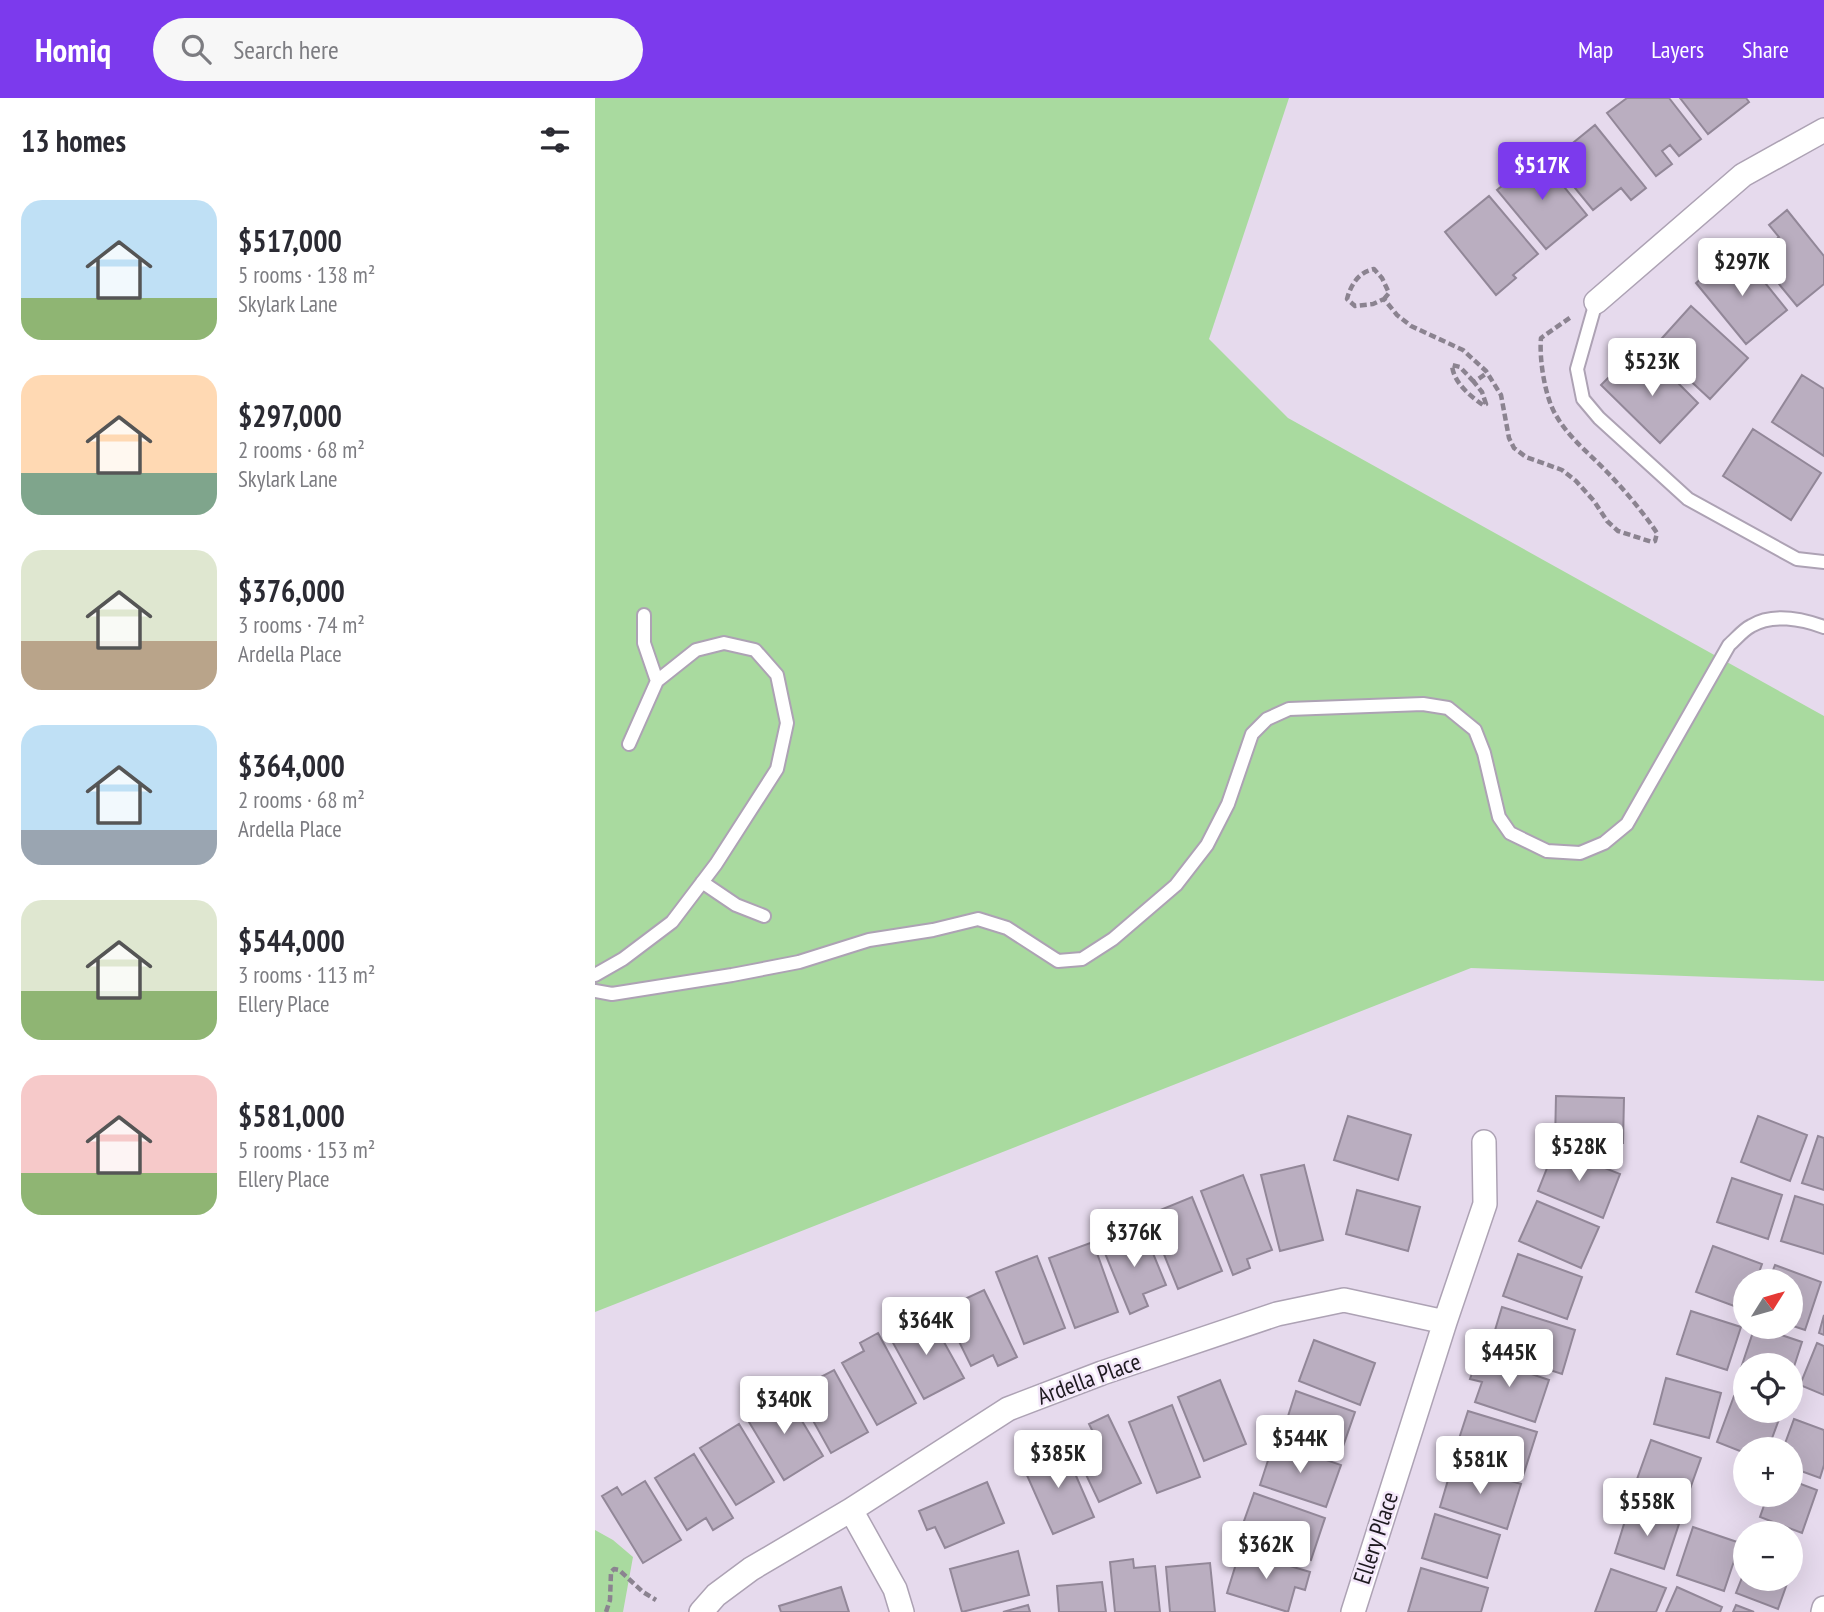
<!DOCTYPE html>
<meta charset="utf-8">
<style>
body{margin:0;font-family:"PT Sans Narrow",sans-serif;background:#f7f7f7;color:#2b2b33;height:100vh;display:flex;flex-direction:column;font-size:26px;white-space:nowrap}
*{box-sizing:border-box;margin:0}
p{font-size:23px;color:#7c7c81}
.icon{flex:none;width:38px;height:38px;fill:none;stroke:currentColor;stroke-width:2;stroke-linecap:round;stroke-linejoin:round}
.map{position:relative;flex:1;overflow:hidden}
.panel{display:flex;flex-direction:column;background:#fff;width:595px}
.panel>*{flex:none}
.needle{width:46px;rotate:53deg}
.fabs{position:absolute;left:1138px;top:1171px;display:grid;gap:14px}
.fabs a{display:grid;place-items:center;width:70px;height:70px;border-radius:50%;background:#fff;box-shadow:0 7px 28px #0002;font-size:35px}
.price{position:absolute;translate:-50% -60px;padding:0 16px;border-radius:7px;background:#fff;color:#222;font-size:23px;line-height:46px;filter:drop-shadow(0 2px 4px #0008)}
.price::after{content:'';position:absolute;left:50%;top:42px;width:21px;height:16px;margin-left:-10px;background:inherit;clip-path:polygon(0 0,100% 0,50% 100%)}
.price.selected{background:#7c3aed;color:#fff}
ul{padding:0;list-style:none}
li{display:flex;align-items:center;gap:21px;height:175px;padding:0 21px}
li span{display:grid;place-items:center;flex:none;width:196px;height:140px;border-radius:21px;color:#555}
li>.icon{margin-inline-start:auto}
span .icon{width:84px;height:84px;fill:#fffc;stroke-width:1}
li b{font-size:30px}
h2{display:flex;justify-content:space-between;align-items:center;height:84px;padding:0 21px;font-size:30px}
header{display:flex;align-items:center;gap:42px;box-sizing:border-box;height:98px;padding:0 35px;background:#7c3aed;color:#fff}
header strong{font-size:33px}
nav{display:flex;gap:38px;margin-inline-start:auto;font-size:24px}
.search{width:490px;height:63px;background:#f7f7f7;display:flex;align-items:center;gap:18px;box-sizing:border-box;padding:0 24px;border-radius:38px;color:#7c7c81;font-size:26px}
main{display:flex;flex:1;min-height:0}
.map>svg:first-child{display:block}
</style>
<header>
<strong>Homiq</strong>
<div class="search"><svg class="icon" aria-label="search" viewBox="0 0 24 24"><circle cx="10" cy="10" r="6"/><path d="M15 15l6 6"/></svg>Search here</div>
<nav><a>Map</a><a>Layers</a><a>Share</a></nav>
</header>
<main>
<section class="panel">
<h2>13 homes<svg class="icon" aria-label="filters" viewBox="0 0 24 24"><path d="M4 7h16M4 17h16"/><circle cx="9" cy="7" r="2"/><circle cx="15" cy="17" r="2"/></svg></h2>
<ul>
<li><span style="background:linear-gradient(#bfe0f5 70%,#8fb573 0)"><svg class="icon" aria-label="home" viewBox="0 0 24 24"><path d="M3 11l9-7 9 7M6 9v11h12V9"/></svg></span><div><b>$517,000</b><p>5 rooms · 138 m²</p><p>Skylark Lane</p></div></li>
<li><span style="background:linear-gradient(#ffd9b3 70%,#7fa58c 0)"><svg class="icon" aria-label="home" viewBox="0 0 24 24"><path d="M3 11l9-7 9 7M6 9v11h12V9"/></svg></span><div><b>$297,000</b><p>2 rooms · 68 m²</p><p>Skylark Lane</p></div></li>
<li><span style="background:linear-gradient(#dfe7d0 65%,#b9a48a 0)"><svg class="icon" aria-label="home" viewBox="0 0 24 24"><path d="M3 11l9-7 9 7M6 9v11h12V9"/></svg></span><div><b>$376,000</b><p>3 rooms · 74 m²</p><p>Ardella Place</p></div></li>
<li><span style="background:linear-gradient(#bfe0f5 75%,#9aa5b1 0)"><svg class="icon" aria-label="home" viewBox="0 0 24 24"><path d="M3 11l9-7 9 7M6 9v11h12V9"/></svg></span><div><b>$364,000</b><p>2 rooms · 68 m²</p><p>Ardella Place</p></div></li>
<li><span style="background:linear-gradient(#dfe7d0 65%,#8fb573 0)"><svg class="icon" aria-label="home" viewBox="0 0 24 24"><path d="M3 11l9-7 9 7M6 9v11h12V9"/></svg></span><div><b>$544,000</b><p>3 rooms · 113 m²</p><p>Ellery Place</p></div></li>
<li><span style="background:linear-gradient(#f6c9c9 70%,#8fb573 0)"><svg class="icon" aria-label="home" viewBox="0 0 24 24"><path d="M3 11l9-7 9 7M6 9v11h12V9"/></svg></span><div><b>$581,000</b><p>5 rooms · 153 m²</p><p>Ellery Place</p></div></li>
</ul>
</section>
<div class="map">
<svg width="1229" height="1514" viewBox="0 0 1229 1514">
<rect width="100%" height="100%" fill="#e6daed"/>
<path fill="#a9da9f" d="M0,0H694L614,241L693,320L1229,618V883L876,870L0,1214Z
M0,1432L18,1442L38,1459L28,1514H0Z"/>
<path fill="#baaec0" stroke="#928798" stroke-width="2" d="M1032,0H1074L1106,41L1084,58L1075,47L1067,53L1077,66L1061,78L1012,15Z
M1085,0H1151L1154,4L1113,36Z
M1000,27L1051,90L1036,102L1026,90L998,112L957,62Z
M944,58L992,117L951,151L902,92Z
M894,98L943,156L918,177L921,180L901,197L850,134Z
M1192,112L1229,158V186L1202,208L1161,158L1184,139L1174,127Z
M1146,155L1192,212L1151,246L1101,185L1116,172L1120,177Z
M1096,208L1153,260L1115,301L1059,249Z
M1056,258L1103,305L1065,345L1006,287L1022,271L1033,282Z
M1207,277L1229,291V358L1177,324Z
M1158,331L1226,375L1196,422L1128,378Z
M961,998L1029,1000L1028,1045L960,1044Z
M753,1018L816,1037L803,1082L739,1062Z
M1163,1018L1212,1037L1195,1083L1146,1064Z
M1223,1038L1229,1040V1092L1207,1085Z
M960,1050L1025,1076L1008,1120L943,1093Z
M709,1067L728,1142L685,1153L666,1077Z
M648,1077L677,1152L652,1161L655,1170L638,1177L606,1093Z
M1137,1080L1187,1097L1173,1141L1122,1124Z
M762,1092L825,1109L813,1153L751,1136Z
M1200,1098L1229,1107V1156L1186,1143Z
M597,1099L627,1173L583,1191L553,1117Z
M942,1103L1004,1129L986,1170L924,1143Z
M548,1131L571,1187L548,1196L553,1208L535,1216L507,1148Z
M498,1144L523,1214L480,1230L454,1160Z
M1118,1148L1167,1166L1161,1183H1150V1212L1101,1194Z
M923,1156L987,1179L972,1221L908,1198Z
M442,1158L470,1230L429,1246L401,1174Z
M1180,1167L1226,1184L1210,1232L1195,1227V1183H1174Z
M389,1192L422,1259L403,1268L398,1257L376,1268L348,1211Z
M907,1209L980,1232L967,1276L894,1252Z
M1096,1213L1146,1229L1132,1272L1082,1256Z
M1229,1217V1237L1224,1235Z
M335,1219L369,1280L329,1301L292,1234L306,1226L310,1232Z
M1160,1228L1207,1244L1195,1281V1267H1150V1274L1145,1273Z
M283,1235L321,1305L282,1327L247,1265L269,1253L265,1245Z
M719,1242L780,1265L765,1307L704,1283Z
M1222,1245L1229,1248V1297L1205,1287Z
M883,1258L954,1282L940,1324L880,1304L887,1284L875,1281Z
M239,1272L273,1334L236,1355L201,1292Z
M1071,1280L1126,1295L1114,1340L1059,1326Z
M625,1282L651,1346L609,1363L583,1299Z
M701,1293L760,1314L745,1357L687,1337Z
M192,1298L228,1358L189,1382L148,1314L168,1302L172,1310Z
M1139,1298L1150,1303V1312H1177L1186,1316L1173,1351H1150V1355L1122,1344Z
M577,1307L605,1379L562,1395L534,1324Z
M873,1313L942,1334L928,1378L859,1356Z
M513,1317L546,1385L504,1404L476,1345L498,1334L494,1326Z
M1199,1321L1229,1332V1367L1225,1380L1195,1369V1351H1188Z
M144,1326L179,1384L141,1407L105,1350Z
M1056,1342L1106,1360L1091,1402L1041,1384Z
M679,1344L746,1367L731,1409L665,1387Z
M468,1348L499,1419L458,1436L427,1366Z
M99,1356L138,1420L118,1432L111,1420L92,1432L60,1380Z
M858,1365L926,1386L912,1431L845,1409Z
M1195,1382L1222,1392L1207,1435L1165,1419L1173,1396H1195Z
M50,1383L86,1442L48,1465L7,1398L22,1389L27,1397Z
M392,1384L409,1425L350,1450L340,1429L332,1432L324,1413Z
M659,1395L730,1420L716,1462L644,1437Z
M1034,1410L1084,1426L1069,1471L1020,1455Z
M840,1416L905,1437L892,1480L827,1460Z
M1098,1429L1145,1445L1129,1493L1082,1477Z
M423,1453L434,1497L367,1514L355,1471Z
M645,1453L715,1474L710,1492L700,1489L693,1514L632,1495Z
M538,1461L539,1470L560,1468L565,1514H520L515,1464Z
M615,1465L620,1514H575L571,1469Z
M826,1470L893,1490L886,1514H813Z
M1016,1471L1071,1490L1061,1514H1000Z
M1150,1472V1480H1194L1183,1511L1141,1495Z
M507,1484L511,1514H464L462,1488Z
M246,1489L254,1514H186L184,1508Z
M1082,1489L1127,1509L1125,1514H1071Z
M433,1507L435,1514H408Z
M1141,1507L1159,1514H1138Z"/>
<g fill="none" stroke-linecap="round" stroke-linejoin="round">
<defs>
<path id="lane" d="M1001,204L982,271L988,301L1004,320L1093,401L1202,461L1229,464
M49,517V545L62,583
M107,784L141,807L169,818
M0,877L28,861L77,824L121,766L182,671L192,625L182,577L160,552L129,545L101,552L62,583L34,646
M0,893L17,896L137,877L204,864L274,842L338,832L383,821L412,830L463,863L487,861L518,841L581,787L612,747L633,706L657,636L672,621L694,611L828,606L853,610L880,632L889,655L904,719L915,735L952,753L985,755L1009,745L1032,726L1134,547C1141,541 1148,532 1156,528C1177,515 1207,521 1229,529"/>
<path id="street" d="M1001,204L1148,77L1229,32
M256,1412L300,1491L307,1514
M106,1514L121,1497L156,1471L256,1412L413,1311L507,1275L682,1216L749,1202L850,1224
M758,1514L850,1224L890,1106L889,1044
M1228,1514L1229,1510"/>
</defs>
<use href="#lane" stroke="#ada2b4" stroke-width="16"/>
<use href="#street" stroke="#ada2b4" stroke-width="26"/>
<path stroke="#8b8390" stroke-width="4.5" stroke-dasharray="7 3.5" stroke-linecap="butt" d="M789,201L794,195L787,180L779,171C764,174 756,186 752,201L760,208L778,206L789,201L802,217L816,228L868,252L891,273L906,297L914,340L919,350L931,359L967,372L981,383L999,403L1012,423L1023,433L1057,444L1060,443L1062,435C1048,414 1031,394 1014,376C996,357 975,341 962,319C950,301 944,261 946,240L976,219
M879,284L865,269L857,267C858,284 875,298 888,307L891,306L887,294L879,284L892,275
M11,1514L15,1502L16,1474L19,1471L24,1472L48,1494L61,1502"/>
<use href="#lane" stroke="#fff" stroke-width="12"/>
<use href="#street" stroke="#fff" stroke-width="23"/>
</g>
<g text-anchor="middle" stroke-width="5" stroke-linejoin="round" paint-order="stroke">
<g font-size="24" fill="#1d191f" stroke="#f3e7fa">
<text transform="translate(494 1281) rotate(-20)" y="8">Ardella Place</text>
<text transform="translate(781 1440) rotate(-72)" y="8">Ellery Place</text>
</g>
</g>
</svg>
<div class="fabs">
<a><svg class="needle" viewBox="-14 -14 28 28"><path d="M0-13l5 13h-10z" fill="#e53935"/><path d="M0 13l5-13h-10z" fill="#7c7c81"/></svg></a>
<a><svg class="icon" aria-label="locate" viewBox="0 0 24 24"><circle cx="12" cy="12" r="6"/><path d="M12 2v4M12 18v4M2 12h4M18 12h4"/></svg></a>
<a>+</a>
<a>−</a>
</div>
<b class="price selected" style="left:947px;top:104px">$517K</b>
<b class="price" style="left:1147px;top:200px">$297K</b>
<b class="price" style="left:1057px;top:300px">$523K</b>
<b class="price" style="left:984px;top:1085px">$528K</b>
<b class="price" style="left:539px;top:1171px">$376K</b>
<b class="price" style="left:331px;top:1259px">$364K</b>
<b class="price" style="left:914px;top:1291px">$445K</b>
<b class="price" style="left:189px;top:1338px">$340K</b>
<b class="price" style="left:705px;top:1377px">$544K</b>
<b class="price" style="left:463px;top:1392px">$385K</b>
<b class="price" style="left:885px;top:1398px">$581K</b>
<b class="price" style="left:1052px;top:1440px">$558K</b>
<b class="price" style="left:671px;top:1483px">$362K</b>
</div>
</main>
